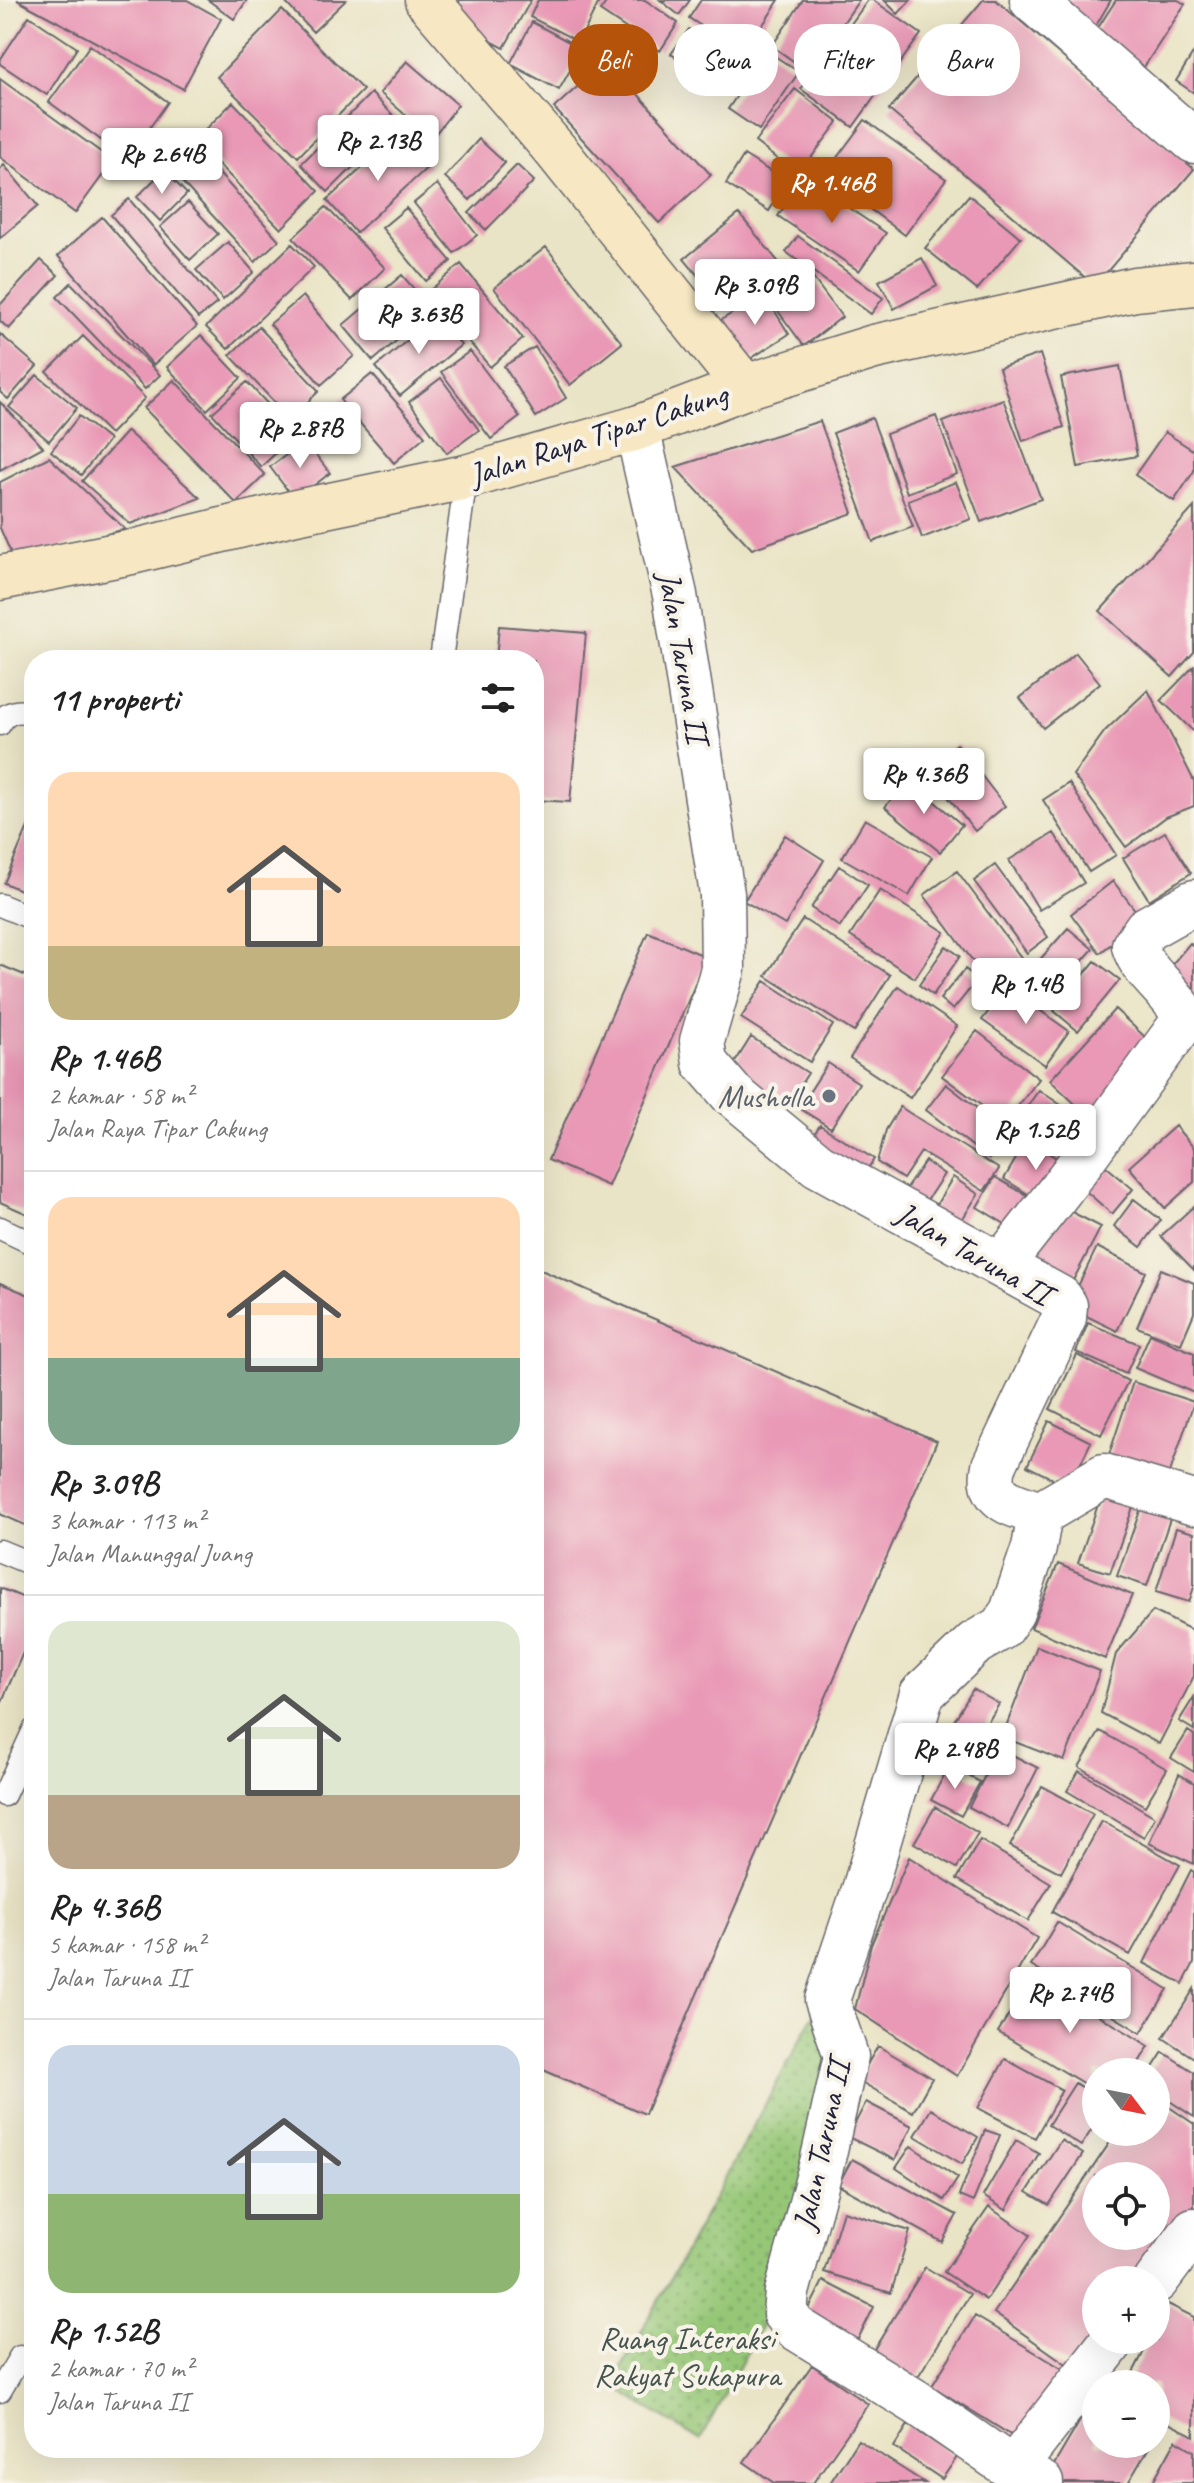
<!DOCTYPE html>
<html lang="id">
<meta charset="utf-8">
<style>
body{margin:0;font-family:Caveat,sans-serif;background:#f2f2f2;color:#222;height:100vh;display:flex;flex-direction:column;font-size:30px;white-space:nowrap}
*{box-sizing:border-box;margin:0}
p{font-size:26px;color:#767676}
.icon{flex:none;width:44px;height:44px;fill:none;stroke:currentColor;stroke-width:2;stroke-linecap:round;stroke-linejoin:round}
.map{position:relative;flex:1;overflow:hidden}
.side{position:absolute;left:24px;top:650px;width:520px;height:1808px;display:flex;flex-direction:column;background:#fff;border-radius:32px;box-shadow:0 8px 32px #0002}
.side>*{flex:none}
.top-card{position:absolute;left:568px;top:24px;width:506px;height:72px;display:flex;gap:16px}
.needle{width:52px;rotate:122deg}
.controls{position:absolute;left:1082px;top:2058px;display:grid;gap:16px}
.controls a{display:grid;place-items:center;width:88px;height:88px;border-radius:50%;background:#fff;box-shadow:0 8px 32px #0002;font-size:40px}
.price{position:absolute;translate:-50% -68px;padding:0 18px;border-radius:8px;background:#fff;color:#222;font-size:26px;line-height:52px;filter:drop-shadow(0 2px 4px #0008)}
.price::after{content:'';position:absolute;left:50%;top:48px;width:24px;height:18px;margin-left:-12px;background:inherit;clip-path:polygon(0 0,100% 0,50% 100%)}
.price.selected{background:#b45309;color:#fff}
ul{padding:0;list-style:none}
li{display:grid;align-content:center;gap:16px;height:424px;padding:0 24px}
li+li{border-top:2px solid #e0e0e0}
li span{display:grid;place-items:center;height:248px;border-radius:24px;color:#555}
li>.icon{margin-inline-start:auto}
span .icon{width:144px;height:144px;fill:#fffc;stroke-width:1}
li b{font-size:34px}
h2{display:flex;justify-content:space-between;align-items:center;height:96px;padding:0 24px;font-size:34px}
.chip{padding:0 28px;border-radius:32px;background:#fff;box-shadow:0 8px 32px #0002;font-size:28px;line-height:72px}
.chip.selected{background:#b45309;color:#fff}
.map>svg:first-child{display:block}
</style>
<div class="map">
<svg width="1194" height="2483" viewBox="0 0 1194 2483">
<defs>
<pattern id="park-dots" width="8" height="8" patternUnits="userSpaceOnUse" patternTransform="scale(2)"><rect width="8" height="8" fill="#96c777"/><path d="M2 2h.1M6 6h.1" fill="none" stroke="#7aa163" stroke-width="1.8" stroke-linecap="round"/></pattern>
</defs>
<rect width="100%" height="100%" fill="#f7f3e8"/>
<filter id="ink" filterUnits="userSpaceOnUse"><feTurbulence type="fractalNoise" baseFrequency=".0125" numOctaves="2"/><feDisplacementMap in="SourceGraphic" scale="16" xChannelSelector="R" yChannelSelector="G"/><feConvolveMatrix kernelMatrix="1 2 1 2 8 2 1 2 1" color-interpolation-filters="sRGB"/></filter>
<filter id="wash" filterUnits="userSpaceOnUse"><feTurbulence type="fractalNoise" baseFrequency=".006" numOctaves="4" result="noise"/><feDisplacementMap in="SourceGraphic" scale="32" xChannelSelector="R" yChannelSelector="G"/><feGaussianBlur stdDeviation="1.8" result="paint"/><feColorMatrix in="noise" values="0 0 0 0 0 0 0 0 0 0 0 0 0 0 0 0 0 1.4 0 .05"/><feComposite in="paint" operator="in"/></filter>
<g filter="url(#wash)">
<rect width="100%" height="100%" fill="#eae4c6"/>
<path fill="url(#park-dots)" stroke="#5c7459" stroke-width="2" d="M815,2013L834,2064L774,2302L700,2440L612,2386Z"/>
<g id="blocks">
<path fill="#e998b5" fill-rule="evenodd" d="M17,0H187L221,19L183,89Z
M208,0H247L234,19Z
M283,0H346L313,32Z
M460,0H531L504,48L450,19Z
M538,0H600L579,42L530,17Z
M608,0H645L678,23L660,51L600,11Z
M660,0H690L679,15Z
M701,0H779L744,54L689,18Z
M803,0H859L809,72L772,46Z
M868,0H873L921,34L899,64L848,28Z
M884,0H911L898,14Z
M983,0H996L1194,169L1095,286L889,110Z
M1055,0H1111L1091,34Z
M1116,0H1178L1185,4L1142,70L1092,37Z
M282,10L363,90L298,157L217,77Z
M29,16L77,48L47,95L0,64V60Z
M532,22L582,49L559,90L510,64Z
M689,29L745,66L728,92L671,54Z
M843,32L894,70L853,127L801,89Z
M90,45L168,102L127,159L49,102Z
M767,51L799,72L759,130L728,109Z
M1194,52V93L1176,81Z
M607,60L711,175L659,223L554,108Z
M407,61L458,105L432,138L380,93Z
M0,79L113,161L75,213L0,157Z
M795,89L838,122L798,175L755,142Z
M371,93L399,121L328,192L301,164Z
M233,102L319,191L281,229L195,140Z
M865,120L946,179L905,235L824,175Z
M400,133L429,166L356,233L327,200Z
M479,139L505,163L470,200L445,177Z
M195,147L279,240L255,262L171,170Z
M744,155L787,182L769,211L726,184Z
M4,165L38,206L0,238V169Z
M517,165L534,181L486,230L469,213Z
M164,170L187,194L160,221L137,197Z
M804,178L886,233L859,271L778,216Z
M437,184L477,235L454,253L414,203Z
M969,195L1021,238L977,290L925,248Z
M129,199L217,303L198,318L111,215Z
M188,202L218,234L190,260L160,227Z
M326,207L385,268L352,300L293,238Z
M406,208L451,261L426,281L382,228Z
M739,214L781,265L727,311L684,259Z
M102,217L197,326L153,365L58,256Z
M798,236L883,298L871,314L786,252Z
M228,242L254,272L223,300L196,270Z
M292,244L314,267L228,349L206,327Z
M546,247L622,343L570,385L494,288Z
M922,258L937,286L894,309L879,281Z
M41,260L58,275L9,329L0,321V305Z
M461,264L523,339L490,367L428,292Z
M807,270L842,317L804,346L769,299Z
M402,275L432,310L373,361L343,325Z
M71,283L160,375L145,389L57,297Z
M764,294L789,334L747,361L721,320Z
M303,296L354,356L321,385L270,324Z
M437,315L461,345L400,396L376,367Z
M259,327L319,391L290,419L230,355Z
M0,334L37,366L8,399L0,392Z
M201,335L241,378L207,410L167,367Z
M83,336L145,398L110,434L47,372Z
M535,347L566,398L536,417L504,366Z
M470,351L520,417L491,439L441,372Z
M1040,354L1064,427L1023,441L999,368Z
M1120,366L1137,456L1078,467L1061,377Z
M372,374L425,436L394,463L340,400Z
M37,375L77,408L49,441L9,407Z
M441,378L479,430L447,453L409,402Z
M174,380L265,475L236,503L144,408Z
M247,382L296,434L261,467L212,413Z
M1003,399L1041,499L981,522L943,422Z
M0,402L43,447L0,470Z
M79,416L109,440L81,475L51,451Z
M936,416L957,474L907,493L886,434Z
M872,418L913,527L873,542L833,433Z
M820,421L853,513L752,549L675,467Z
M127,431L200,498L130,524L82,481Z
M1165,432L1194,451V471L1174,501L1135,475Z
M305,441L330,473L295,500L270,467Z
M49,457L125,529L14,560L0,528V482Z
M956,482L971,519L922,538L908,500Z
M1194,507V652L1172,677L1100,611Z
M499,626L586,633L570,802L534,800V660H496Z
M1076,653L1100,683L1043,728L1020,698Z
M1194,666V732L1161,700Z
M1148,690L1194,781V806L1166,817L1126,847L1073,775L1105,731Z
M957,744L1005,806L975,831L926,769Z
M908,779L962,825L940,852L885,807Z
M1069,783L1116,855L1089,872L1043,800Z
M34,813V896L4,883Z
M865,819L932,857L909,896L842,858Z
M1165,832L1191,873L1149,900L1123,858Z
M1054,833L1084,883L1039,910L1009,860Z
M785,835L824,860L785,925L744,901Z
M995,865L1048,937L1027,953L974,881Z
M839,866L868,885L840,927L811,908Z
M957,871L1023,960L990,984L924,895Z
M1113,881L1142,919L1100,953L1071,914Z
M880,890L945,932L915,978L850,936Z
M803,919L890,975L854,1032L766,976Z
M1068,928L1093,949L1044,1005L1019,983Z
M648,932L707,957L608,1186L548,1160Z
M1190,943L1194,947V1016L1163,975Z
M946,946L960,956L933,995L919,985Z
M1095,961L1120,980L1078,1031L1054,1011Z
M0,965L34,979V1217L0,1202Z
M965,969L978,979L953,1010L940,999Z
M765,981L833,1025L810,1062L741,1018Z
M898,986L957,1026L910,1098L850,1058Z
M1007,987L1069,1031L1045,1065L982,1020Z
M1115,1009L1160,1051L1094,1122L1050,1080Z
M977,1031L1039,1079L1005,1123L942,1076Z
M751,1037L808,1073L780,1117L724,1080Z
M828,1063L859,1083L831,1128L799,1108Z
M946,1084L1009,1133L989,1159L926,1110Z
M1039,1090L1096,1129L1074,1162L1016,1122Z
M900,1107L999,1169L984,1191L921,1152L903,1179L877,1162L886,1130Z
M820,1125L874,1159L858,1184L805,1149Z
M1175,1126L1194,1148V1182L1165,1208L1129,1167Z
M1027,1140L1068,1165L1044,1204L1004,1179Z
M925,1161L944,1174L917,1215L897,1202Z
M1101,1162L1133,1189L1112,1214L1080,1186Z
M953,1177L978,1194L955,1231L929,1217Z
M995,1177L1038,1202L1020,1233L977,1207Z
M1134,1199L1161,1220L1141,1247L1114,1226Z
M1056,1204L1101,1227L1067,1292L1022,1269Z
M1194,1206V1270L1161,1236Z
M1097,1247L1146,1272L1117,1331L1068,1307Z
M534,1267L937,1441L645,2114L534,2066Z
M1161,1269L1194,1283V1313L1181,1344L1137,1327Z
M0,1283L34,1297V1529L0,1514Z
M1088,1323L1139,1344L1126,1374L1076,1352Z
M1150,1334L1194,1353V1393L1135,1368Z
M1077,1355L1128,1381L1101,1435L1050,1409Z
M1133,1382L1194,1402L1166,1484L1106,1464Z
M1049,1421L1091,1442L1069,1487L1027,1466Z
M1101,1496L1133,1507L1110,1573L1078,1563Z
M1141,1508L1170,1519L1147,1586L1117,1576Z
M1176,1528L1194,1533V1587L1189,1602L1156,1592Z
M1058,1564L1132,1595L1105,1659L1031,1628Z
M0,1588L34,1602V1627L0,1706Z
M1153,1611L1194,1631V1676L1159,1744L1101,1713L1116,1654Z
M1037,1646L1100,1671L1064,1761L1002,1737Z
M973,1689L999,1704L966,1758L941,1743Z
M1194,1697V1730L1179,1721Z
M1100,1731L1167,1769L1145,1806L1079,1767Z
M1188,1731L1194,1735V1772L1171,1758Z
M999,1748L1038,1768L1008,1828L969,1807Z
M949,1766L980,1782L961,1816L931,1800Z
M1079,1771L1155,1817L1144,1837L1067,1791Z
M1179,1774L1194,1783V1864L1149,1843Z
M1042,1786L1093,1814L1061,1873L1010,1846Z
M935,1807L978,1833L957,1868L914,1843Z
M1102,1821L1180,1865L1130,1955L1052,1912Z
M980,1840L1051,1883L1028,1921L957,1879Z
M909,1857L1037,1938L957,2076L855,2009L871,1945Z
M1191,1870L1194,1872V1963L1183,1984L1144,1963Z
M1057,1922L1168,1989L1141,2033L1031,1966Z
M1033,1975L1149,2046L1133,2072H1096V2091L998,2032Z
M1194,1989V2058L1163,2038Z
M878,2046L932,2078L913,2112L858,2080Z
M1163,2052L1194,2072V2117L1156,2092V2072H1150Z
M1005,2059L1062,2090L1035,2138L978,2108Z
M1075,2083L1096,2096V2123L1081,2146L1048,2125Z
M1156,2098L1194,2124V2207L1143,2280H1096V2340L1079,2373L994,2313L1117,2132H1156ZM1096,2176H1156V2236H1096Z
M866,2102L912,2126L895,2160L848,2137Z
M931,2109L978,2137L962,2164L915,2136Z
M985,2130L1000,2135L973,2202L959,2196Z
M1016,2140L1039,2153L1006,2210L983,2196Z
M1061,2140L1083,2154L1049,2205L1027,2192Z
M911,2146L958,2178L944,2200L896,2168Z
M852,2159L957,2215L942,2242L838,2185Z
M989,2207L1030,2235L986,2300L944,2272Z
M843,2211L910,2231L891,2293L824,2272Z
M925,2267L970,2294L912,2386L868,2359Z
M823,2281L874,2307L854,2347L803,2321Z
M1168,2304L1194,2317V2436L1156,2417V2384H1127L1150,2340H1156V2328Z
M975,2316L1066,2371L1022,2442L932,2386Z
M812,2365L868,2404L813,2483H774L744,2462Z
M1090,2404L1096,2408V2444H1151L1128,2483H1062L1048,2475Z
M908,2425L957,2457L942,2479L894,2447Z
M858,2440L925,2483H830Z
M1176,2440L1194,2451V2480L1192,2483H1152Z"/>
</g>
</g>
<g filter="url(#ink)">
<use href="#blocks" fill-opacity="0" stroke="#68666c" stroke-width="2"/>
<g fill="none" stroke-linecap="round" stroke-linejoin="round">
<defs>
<path id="lane" d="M441,660L466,477
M0,724C6,710 21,710 34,713
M0,905L34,919
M0,1228L34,1244
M0,1551L34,1565
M4,1795L34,1730
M0,2391L20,2357"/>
<path id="street" d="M1032,0L1194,141
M637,428L675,595L722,894L723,969L702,1041L705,1063L731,1093L818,1165L1060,1298L1065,1306L1064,1318L994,1466C986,1502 1014,1504 1040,1514L1034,1548L1012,1612L1001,1628L975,1643L922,1694L865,1887L827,2000L846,2056L822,2163L787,2292L785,2314L796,2328L916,2402L1013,2469
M1002,1264L1061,1189L1180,1026L1184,1015C1170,989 1143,974 1134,946L1146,929L1194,902
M1040,1514L1104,1476L1194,1503
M1156,2281L1194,2230
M1041,2483L1013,2469L1113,2340"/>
<path id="secondary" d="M427,0L557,152L745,387
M0,578L132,552L296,512L466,477L637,428L745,387L874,347L1135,289L1194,283"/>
</defs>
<use href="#lane" stroke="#68666c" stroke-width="25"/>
<use href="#street" stroke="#68666c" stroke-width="47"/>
<use href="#secondary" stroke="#68666c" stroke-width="47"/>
<use href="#lane" stroke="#fff" stroke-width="22"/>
<use href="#street" stroke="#fff" stroke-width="44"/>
<use href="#secondary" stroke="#f7e8c3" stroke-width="44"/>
</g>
</g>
<circle fill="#6b7280" stroke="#f7f3e8" stroke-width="3" cx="829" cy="1096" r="8"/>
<g text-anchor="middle" stroke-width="8" stroke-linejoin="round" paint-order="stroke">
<g font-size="32" fill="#22223b" stroke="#f7f3e8">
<text transform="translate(598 434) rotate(-18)" y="11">Jalan Raya Tipar Cakung</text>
<text transform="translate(684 657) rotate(80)" y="11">Jalan Taruna II</text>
<text transform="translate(974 1253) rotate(30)" y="11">Jalan Taruna II</text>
<text transform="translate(821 2145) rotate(-78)" y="11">Jalan Taruna II</text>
</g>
<g font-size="32" fill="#5b616d" stroke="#f7f3e8" text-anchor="end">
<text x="813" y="1107">Musholla</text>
</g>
<g font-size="32" fill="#45544d" stroke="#f7f3e8">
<text x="687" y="2349">Ruang Interaksi<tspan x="687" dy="37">Rakyat Sukapura</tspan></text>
</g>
</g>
</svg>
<div class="controls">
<a><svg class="needle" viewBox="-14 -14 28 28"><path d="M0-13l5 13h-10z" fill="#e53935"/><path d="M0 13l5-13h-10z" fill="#767676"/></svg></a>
<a><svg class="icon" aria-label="locate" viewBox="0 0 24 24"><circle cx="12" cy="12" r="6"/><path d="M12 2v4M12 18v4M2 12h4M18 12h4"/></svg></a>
<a>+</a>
<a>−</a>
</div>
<b class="price" style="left:378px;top:183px">Rp 2.13B</b>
<b class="price" style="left:162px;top:196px">Rp 2.64B</b>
<b class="price selected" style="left:832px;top:225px">Rp 1.46B</b>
<b class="price" style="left:755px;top:327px">Rp 3.09B</b>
<b class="price" style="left:419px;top:356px">Rp 3.63B</b>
<b class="price" style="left:300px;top:470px">Rp 2.87B</b>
<b class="price" style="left:924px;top:816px">Rp 4.36B</b>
<b class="price" style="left:1026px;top:1026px">Rp 1.4B</b>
<b class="price" style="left:1036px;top:1172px">Rp 1.52B</b>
<b class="price" style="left:955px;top:1791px">Rp 2.48B</b>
<b class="price" style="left:1070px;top:2035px">Rp 2.74B</b>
<div class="top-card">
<a class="chip selected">Beli</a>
<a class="chip">Sewa</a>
<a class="chip">Filter</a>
<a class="chip">Baru</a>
</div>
<section class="side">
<h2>11 properti<svg class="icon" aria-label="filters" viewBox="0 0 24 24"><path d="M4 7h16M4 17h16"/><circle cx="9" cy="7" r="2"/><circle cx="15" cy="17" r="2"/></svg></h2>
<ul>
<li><span style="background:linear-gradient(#ffd9b3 70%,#c2b280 0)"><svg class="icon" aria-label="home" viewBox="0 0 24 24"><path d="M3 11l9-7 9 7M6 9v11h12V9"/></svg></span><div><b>Rp 1.46B</b><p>2 kamar · 58 m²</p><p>Jalan Raya Tipar Cakung</p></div></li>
<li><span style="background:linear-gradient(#ffd9b3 65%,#7fa58c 0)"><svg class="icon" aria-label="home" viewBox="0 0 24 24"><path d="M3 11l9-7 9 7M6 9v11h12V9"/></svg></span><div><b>Rp 3.09B</b><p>3 kamar · 113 m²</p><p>Jalan Manunggal Juang</p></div></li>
<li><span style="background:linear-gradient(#dfe7d0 70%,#b9a48a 0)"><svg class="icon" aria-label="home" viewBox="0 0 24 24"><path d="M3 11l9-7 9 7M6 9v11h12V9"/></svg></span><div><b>Rp 4.36B</b><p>5 kamar · 158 m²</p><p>Jalan Taruna II</p></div></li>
<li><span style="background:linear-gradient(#c9d6e8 60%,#8fb573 0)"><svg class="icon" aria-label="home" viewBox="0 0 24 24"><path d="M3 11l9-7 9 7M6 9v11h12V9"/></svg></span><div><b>Rp 1.52B</b><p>2 kamar · 70 m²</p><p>Jalan Taruna II</p></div></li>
</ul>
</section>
</div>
